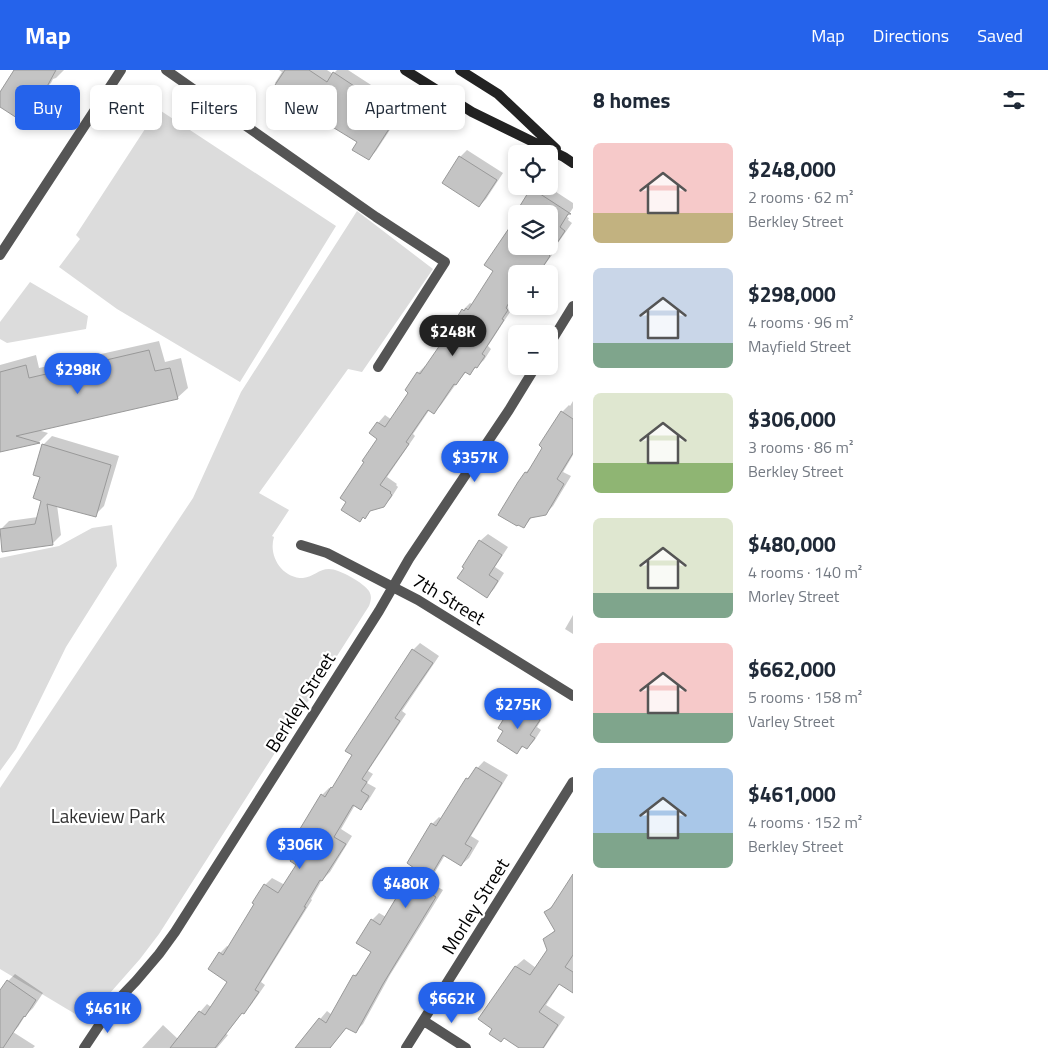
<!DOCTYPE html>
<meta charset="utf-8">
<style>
body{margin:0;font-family:"Titillium Web",sans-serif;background:#f2f2f3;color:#1f2937;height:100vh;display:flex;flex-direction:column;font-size:19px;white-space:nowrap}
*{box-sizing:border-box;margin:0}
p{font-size:16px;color:#747a83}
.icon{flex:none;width:28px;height:28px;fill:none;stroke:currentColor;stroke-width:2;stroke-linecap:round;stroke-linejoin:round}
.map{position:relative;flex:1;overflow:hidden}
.panel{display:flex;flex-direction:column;background:#fff;width:475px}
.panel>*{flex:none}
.hud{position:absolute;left:15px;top:15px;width:475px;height:45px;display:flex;gap:10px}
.tools{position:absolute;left:508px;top:75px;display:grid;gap:10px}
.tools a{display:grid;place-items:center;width:50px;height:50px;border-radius:8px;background:#fff;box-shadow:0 2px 8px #0003;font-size:25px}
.price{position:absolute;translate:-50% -42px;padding:0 11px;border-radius:18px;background:#2563eb;color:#fff;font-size:16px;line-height:32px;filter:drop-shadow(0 1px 2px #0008)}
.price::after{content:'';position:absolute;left:50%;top:30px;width:15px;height:11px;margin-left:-8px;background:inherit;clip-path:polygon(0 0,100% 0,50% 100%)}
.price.active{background:#222;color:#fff}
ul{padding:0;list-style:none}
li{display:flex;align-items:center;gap:15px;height:125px;padding:0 20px}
li span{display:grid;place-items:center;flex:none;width:140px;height:100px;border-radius:8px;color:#555}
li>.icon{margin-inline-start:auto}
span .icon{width:60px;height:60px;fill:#fffc;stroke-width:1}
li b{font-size:21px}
h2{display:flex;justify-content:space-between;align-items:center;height:60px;padding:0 20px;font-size:21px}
.pill{padding:0 18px;border-radius:8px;background:#fff;box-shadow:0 2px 8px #0003;font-size:18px;line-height:45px}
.pill.active{background:#2563eb;color:#fff}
header{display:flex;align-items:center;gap:30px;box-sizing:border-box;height:70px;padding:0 25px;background:#2563eb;color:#fff}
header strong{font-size:24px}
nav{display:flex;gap:28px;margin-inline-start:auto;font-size:18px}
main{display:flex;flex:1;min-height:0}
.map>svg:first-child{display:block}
</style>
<header>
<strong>Map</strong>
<nav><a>Map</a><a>Directions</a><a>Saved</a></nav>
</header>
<main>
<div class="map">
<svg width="573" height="978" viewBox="0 0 573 978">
<rect width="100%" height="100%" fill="#fff"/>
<path fill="#dcdcdc" d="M158,39L336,156L240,312L117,239L59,197L80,169L76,165Z
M357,141L433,199L362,302L348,299L259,423L289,440L272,466L274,467C268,486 282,508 303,508C313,507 319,499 329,499C339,499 364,513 369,521C372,526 371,531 369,536L159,864L140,889L103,931L87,951L0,899V718L193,428L241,322Z
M30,212L88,246L86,259L7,273L0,269V252Z
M112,455L117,496L66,577L16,679L0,701V488L59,476L92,458Z"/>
<path fill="#0003" d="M13,0H64L56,8L53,9L51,13L44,20L38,17L24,39L17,46L0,36V25L13,3Z
M279,0H327L333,4L337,0H348L405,37L376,81L369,89L359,72L275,13L282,2Z
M467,80L503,103L486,129L479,136L460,87Z
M535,116H547L573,133V138L567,147L569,148L568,150L572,153L555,177L557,178L538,204H516V225L513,230L514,232L509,241L510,242L488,276L491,279L484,290L470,303L467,301L456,314L441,335L434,342L430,339L413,364L415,366L387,407L397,414L396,415L398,417L391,428L383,436L372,439L360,450L379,369L371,363L378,353L385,345L392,350L410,322L418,303L425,296L427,297L441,275L444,263L453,256L463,240L470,233L472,234L495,201L485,194L516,150V176H549V144H521L523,141L519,138Z
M159,271L165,292L181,288L188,318L177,328L38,360L48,363L39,372L0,381V295L36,285L39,298Z
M573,331V385L563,402L571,406L553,436L545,444L533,446L524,457L525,403L533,395L562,342L569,335L570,336Z
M52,366L119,386L104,436L95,445L57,435L61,465L52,474L0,460L9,451L38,447L43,430V375Z
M488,464L508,477L495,497L504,503L494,519L487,526L480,471Z
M573,545V564L565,559Z
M420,573L439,586L402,641L406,644L368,701L373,704L367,713L376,718L368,731L361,738L355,735L341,759L352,766L330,802L322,810L311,829L312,830L261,912L265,915L251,935L243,942L226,964L228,965L217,978H142L163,955L178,969L200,942L207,934L211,937L228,912L209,899L220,883L227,876L229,877L255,833L265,815L272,808L285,815L298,794L304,771L322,725L329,718L331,719L336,713L413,580Z
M527,629L546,642L537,657L541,660L534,671L527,678L524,676L517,682L505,661L500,658L509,643L516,636L519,637Z
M484,691L508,705L471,766L479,771L469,788L461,795L445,785L429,812L443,820L390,905L363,954L355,962L347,957L330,978H296L327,941L332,945L354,906L362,898L372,882V850L379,843L386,847L416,797L432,754L439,747L442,749L467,709Z
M573,807V914L560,913L546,935L565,947L544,978H521L480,949L516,896L524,889L536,898L548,880L545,870L555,860L546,842L553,835Z
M15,904L43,923L33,938L25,946L18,957L13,962L35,976L33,978H0V919L1,920L8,911Z"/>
<path fill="#c4c4c4" stroke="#999" d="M14,0H56L44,22L36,17L17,48L0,37V22Z
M285,0H309L327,12L333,2L398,45L369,90L352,80L357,72L285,28V27L276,21L278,17L275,15Z
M459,86L497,110L479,137L442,113Z
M531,118L571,144H568L560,157L565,161L549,185L550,186L538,204H516V220L506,238L508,240L502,249L504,250L482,284L485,286L477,298L475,297L470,305L465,302L456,315L454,314L434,344L428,340L406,372L409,374L380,415L391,422L390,423L392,425L384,437L370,441L365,449L363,447L360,452L341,440L346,432L340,428L364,392L362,391L377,369L369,363L377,352L385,357L408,323L405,320L417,302L420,304L440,275V269L443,263L448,262L462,239L464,241L466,238L468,240L493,201L484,195L516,148V176H549V144H525L518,139Z
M149,280L155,301L170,298L178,329L16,366L40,373L0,382V302L26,295L29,308Z
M561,341L573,349V383L557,409L564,414L546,445L530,448L524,458L518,455L517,456L498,445L518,412L525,402L527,403L542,378L539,375Z
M42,374L111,395L96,447L47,434L53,475L2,482L0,459L35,454L41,431L33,428L40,407L33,405Z
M479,470L502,485L489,505L498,511L487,528L457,508L464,498L462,497Z
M412,579L433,593L395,648L400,651L362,709L367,712L361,721L369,726L361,740L353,735L334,767L346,774L322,811L320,810L304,837H306L255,920L259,922L244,944L242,943L215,978H170L199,941L205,945L227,912L208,899L219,882L223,885L254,834L252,833L264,814L278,823L296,795L290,791L302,772L295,767L321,724L325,727L331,717L332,718L352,685L345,681Z
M518,636L540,650L530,665L535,668L527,679L522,676L517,684L497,671L503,661L498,658L508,642L512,645Z
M476,697L502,713L465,774L472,778L461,796L443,785L423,819L436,827L383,914L356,963L346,958L330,978H295L319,948L326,953L353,905L356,906L371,882L356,873L371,849L380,855L414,798L407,793L431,753L436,756L466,708L468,709Z
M573,804V885L565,897L573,902V923L559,914L539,942L558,955L543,978H519L504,968L501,972L489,964L492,959L478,949L515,896L530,905L547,880L543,869L555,861L544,842L551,838Z
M7,910L36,930L25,947L24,946L3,978H0V920Z"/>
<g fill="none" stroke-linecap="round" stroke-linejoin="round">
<path stroke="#555" stroke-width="10" d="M166,0L376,147L445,192L378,297"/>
<path stroke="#555" stroke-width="10" d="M0,185L121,0
M549,275L573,236
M301,475L327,483L418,530L573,626
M424,951L466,978
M84,978L112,936L136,911L159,884L175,862L379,541L409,489L509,340L536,296
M406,978L573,712"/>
<path stroke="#222" stroke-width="10" d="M405,0L472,42L564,87L573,93
M460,0L498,24L556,79"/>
</g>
<g text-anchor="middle" stroke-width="4.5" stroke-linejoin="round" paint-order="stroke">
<g font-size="19" fill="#000" stroke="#fff">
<text transform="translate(449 529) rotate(31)" y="7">7th Street</text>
<text transform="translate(300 632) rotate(-58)" y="7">Berkley Street</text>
<text transform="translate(475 836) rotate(-58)" y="7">Morley Street</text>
</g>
<g font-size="19" fill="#333" stroke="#fff">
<text x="108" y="753">Lakeview Park</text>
</g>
</g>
</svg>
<div class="tools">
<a><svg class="icon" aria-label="locate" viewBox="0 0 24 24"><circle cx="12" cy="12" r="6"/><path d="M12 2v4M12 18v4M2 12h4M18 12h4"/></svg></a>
<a><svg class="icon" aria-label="layers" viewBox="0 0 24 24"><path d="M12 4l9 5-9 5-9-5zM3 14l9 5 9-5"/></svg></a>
<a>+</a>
<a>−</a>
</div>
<b class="price active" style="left:453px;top:287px">$248K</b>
<b class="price" style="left:78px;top:325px">$298K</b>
<b class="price" style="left:475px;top:413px">$357K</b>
<b class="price" style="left:518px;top:660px">$275K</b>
<b class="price" style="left:300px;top:800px">$306K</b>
<b class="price" style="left:406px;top:839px">$480K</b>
<b class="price" style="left:452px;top:954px">$662K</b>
<b class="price" style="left:108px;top:964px">$461K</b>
<div class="hud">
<a class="pill active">Buy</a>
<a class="pill">Rent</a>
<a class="pill">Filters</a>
<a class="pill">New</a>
<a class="pill">Apartment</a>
</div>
</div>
<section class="panel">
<h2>8 homes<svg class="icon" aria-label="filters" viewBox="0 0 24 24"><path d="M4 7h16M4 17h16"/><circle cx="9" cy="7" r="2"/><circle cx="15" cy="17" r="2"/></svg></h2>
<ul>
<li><span style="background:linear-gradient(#f6c9c9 70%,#c2b280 0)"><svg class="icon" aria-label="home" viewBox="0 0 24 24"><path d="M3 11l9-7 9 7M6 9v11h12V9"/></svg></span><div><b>$248,000</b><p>2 rooms · 62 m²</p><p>Berkley Street</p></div></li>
<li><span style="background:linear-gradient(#c9d6e8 75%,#7fa58c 0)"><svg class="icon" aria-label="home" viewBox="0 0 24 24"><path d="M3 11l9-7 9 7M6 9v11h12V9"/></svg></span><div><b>$298,000</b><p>4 rooms · 96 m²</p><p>Mayfield Street</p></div></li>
<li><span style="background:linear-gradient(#dfe7d0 70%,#8fb573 0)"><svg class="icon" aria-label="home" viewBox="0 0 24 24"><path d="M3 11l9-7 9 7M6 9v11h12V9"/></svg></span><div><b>$306,000</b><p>3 rooms · 86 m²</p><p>Berkley Street</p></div></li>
<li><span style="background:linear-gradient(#dfe7d0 75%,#7fa58c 0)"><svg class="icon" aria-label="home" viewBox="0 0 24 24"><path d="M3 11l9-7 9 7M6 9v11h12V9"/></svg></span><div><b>$480,000</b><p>4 rooms · 140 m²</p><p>Morley Street</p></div></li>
<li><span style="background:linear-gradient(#f6c9c9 70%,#7fa58c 0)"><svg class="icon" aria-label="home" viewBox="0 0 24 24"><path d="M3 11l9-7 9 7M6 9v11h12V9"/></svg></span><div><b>$662,000</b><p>5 rooms · 158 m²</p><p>Varley Street</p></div></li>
<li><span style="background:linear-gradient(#a9c7e8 65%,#7fa58c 0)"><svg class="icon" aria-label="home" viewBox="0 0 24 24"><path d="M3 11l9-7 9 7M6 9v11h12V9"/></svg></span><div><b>$461,000</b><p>4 rooms · 152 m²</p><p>Berkley Street</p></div></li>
</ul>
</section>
</main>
